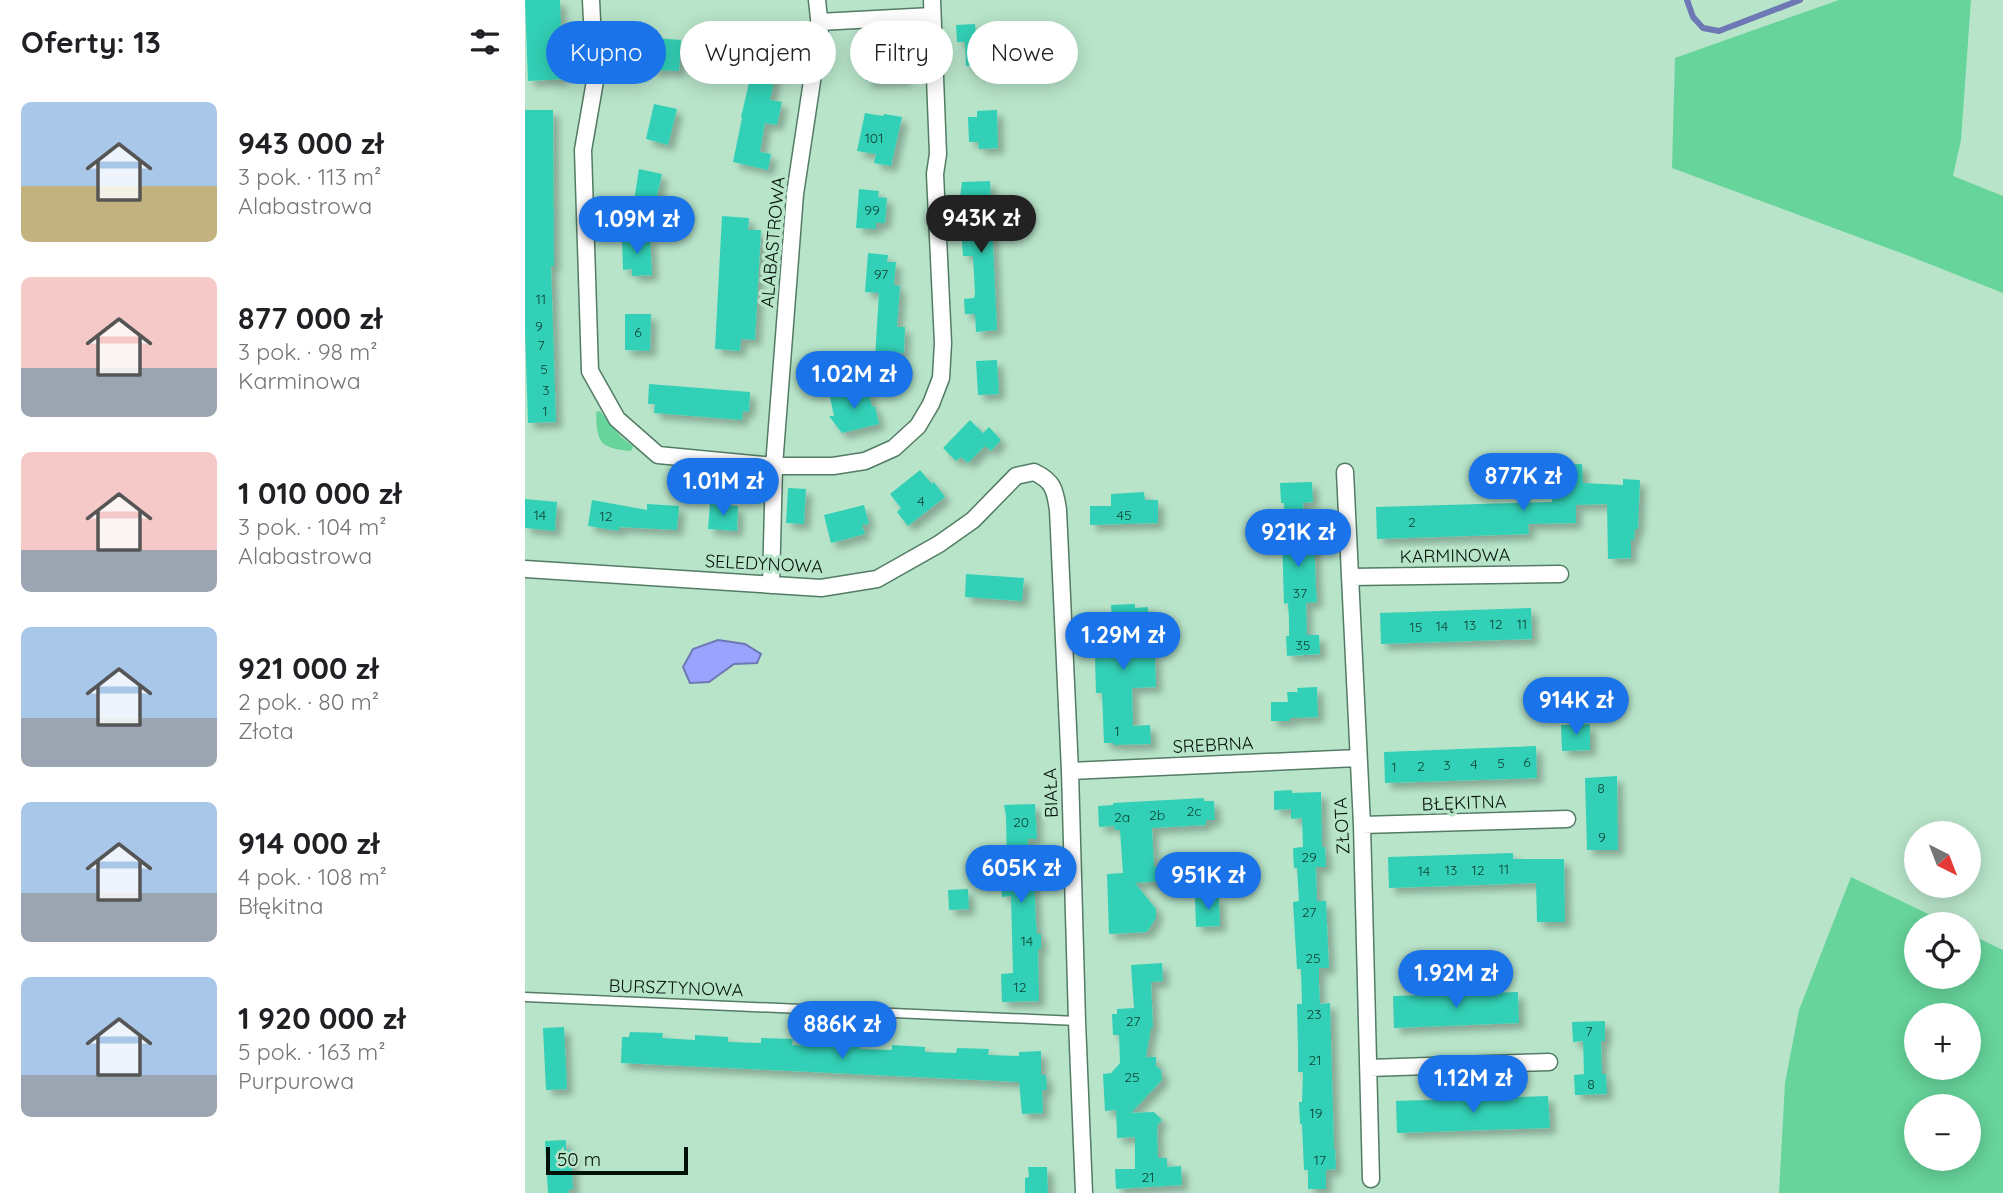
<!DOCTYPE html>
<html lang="pl">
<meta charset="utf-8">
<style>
body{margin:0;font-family:Quicksand,sans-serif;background:#f6f6f6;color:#202124;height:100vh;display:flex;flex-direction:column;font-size:26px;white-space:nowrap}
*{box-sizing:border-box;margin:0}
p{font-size:23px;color:#757577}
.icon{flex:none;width:38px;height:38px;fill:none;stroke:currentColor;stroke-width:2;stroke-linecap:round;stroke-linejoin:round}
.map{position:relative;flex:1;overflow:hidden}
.details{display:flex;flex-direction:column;background:#fff;width:525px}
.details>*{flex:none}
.top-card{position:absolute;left:21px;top:21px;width:665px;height:63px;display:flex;gap:14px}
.needle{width:46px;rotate:138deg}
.controls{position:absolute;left:1379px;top:821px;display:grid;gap:14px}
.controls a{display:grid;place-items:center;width:77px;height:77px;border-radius:50%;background:#fff;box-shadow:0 4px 18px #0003;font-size:35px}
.scale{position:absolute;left:21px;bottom:18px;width:142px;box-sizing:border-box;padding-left:7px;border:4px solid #031209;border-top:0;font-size:19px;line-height:24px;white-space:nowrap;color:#031209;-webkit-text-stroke:5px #b8e5ca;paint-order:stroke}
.price{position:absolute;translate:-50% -60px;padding:0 16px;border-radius:24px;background:#1a73e8;color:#fff;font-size:23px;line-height:46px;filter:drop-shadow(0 2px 4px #0008)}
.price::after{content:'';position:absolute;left:50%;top:42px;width:21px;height:16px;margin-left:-10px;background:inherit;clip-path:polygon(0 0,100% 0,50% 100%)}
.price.current{background:#222;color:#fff}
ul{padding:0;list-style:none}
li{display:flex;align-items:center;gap:21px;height:175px;padding:0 21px}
li span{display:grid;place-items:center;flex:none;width:196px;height:140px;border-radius:10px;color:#555}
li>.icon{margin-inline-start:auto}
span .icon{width:84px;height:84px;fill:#fffc;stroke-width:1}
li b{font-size:30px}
h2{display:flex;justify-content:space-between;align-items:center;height:84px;padding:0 21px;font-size:30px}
.chip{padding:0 24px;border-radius:32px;background:#fff;box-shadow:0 4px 18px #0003;font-size:24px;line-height:63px}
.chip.current{background:#1a73e8;color:#fff}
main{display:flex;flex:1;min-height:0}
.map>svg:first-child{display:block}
</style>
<main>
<section class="details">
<h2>Oferty: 13<svg class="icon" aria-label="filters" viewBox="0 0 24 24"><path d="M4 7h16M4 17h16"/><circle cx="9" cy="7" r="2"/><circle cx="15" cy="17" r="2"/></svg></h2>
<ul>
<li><span style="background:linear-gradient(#a9c7e8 60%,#c2b280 0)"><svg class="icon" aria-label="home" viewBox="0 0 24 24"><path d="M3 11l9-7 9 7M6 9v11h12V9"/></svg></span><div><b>943 000 zł</b><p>3 pok. · 113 m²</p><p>Alabastrowa</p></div></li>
<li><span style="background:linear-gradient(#f6c9c9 65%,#9aa5b1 0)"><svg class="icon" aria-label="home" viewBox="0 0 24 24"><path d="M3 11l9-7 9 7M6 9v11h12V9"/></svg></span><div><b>877 000 zł</b><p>3 pok. · 98 m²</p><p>Karminowa</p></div></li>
<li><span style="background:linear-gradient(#f6c9c9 70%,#9aa5b1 0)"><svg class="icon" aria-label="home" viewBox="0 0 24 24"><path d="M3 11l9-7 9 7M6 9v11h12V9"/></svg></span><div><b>1 010 000 zł</b><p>3 pok. · 104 m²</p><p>Alabastrowa</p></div></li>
<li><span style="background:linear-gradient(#a9c7e8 65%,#9aa5b1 0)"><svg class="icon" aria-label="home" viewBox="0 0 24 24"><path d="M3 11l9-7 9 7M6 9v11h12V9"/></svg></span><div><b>921 000 zł</b><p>2 pok. · 80 m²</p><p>Złota</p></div></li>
<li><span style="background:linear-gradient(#a9c7e8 65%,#9aa5b1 0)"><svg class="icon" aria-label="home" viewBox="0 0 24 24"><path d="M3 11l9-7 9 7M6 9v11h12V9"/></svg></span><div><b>914 000 zł</b><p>4 pok. · 108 m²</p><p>Błękitna</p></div></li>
<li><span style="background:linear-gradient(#a9c7e8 70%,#9aa5b1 0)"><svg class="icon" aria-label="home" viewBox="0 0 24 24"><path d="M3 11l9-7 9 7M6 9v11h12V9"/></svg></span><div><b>1 920 000 zł</b><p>5 pok. · 163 m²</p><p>Purpurowa</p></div></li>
</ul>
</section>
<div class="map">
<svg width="1478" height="1193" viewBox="0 0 1478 1193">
<defs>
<filter id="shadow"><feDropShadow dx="6" dy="6" stdDeviation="3.5" flood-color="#0004"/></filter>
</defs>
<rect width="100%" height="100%" fill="#b8e5ca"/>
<path fill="#66d49b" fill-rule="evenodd" d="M1314,0H1446L1436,140L1428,176L1478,196V293L1384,256L1147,168L1150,58Z
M75,411L96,437L108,446L106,451C74,448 72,443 71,412Z
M1326,877L1424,924H1391V976H1444V934L1478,950V1193H1254L1260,1083L1274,1010ZM1444,1015V1068H1391V1015ZM1444,1106V1158H1391V1106Z"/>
<path fill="#9aa3fd" stroke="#6d78b4" stroke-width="2" d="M193,640L220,644L236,654L232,663L209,664L184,682L165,683L158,667L168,649Z"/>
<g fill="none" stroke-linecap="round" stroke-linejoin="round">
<path stroke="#6d78b4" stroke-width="6" d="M1162,0L1168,17L1178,28L1194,31L1275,0"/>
</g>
<path fill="#33d0b6" filter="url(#shadow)" d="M0,0H35L38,79L3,81Z
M450,24L451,33H469L470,71L450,72V65L441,66L440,42H432L431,25Z
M226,30L265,37L262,51L267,52L262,74L251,71L245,100L257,102L252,125L240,123L235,152L246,154L243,170L208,162L217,118L216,117L228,66H226L230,46L223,45Z
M128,38L156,40L154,71L126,70Z
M379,51L380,79L341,81L340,60H347V52Z
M129,104L152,109L143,145L121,139Z
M0,110H28L29,266H26L31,422L3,423L0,330Z
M472,110L473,148L454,149L453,142H444L443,117H452V111Z
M340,113L358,116L359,114L377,117L366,166L349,163L351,154L332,151Z
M114,169L137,174L130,205L109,201Z
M465,181L472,330L451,332L450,314H440L439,299L449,298L450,293L448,256H438L437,241L446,240L445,198H435L437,182Z
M334,189L354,191L353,197L362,198L360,223H351V229L331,228Z
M197,216L224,218L223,230H236L230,340L216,339L215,351L190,349Z
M125,237L127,275L107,276V269L98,270L97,238Z
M343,253L363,255L362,262H371L369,285L375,286L372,327H380L379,353L370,352V359L350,358L354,293L340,292Z
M100,314H126L125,351L100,350Z
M472,360L474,394L453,395L451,361Z
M124,384L225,392L224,412L218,411L217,420L129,413L130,404H123Z
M343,389L347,407L350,406L354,424L317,433L304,416H309L305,397Z
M445,420L458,433L464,427L476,440L466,451L460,446L443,463L436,457L431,461L418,448Z
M1057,464L1058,483L1098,485V479L1115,480L1113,529H1110L1109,540H1106V558L1083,559L1082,504L1051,505V523L1003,524L1004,534L852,539L851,507L1027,502L1026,465Z
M395,470L407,484L409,482L420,497L383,526L372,512L376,508L365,494Z
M787,482L788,502L778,503L779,535H789L791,589L792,602L781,603L782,635H794L795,654L762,656L761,636H764V620L763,603L759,604L757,536H761L760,519L759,503H756L755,483Z
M263,488L281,489L279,524L261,523Z
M619,492L620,500H633V523L565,525V506H586V494Z
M0,499L32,502L30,531L0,528Z
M67,500L122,510V504L154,506L152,530L94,527V531L63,526Z
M185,504L213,506L212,531L183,529Z
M339,505L344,524L337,525L340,534L306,543L299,515Z
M441,574L499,578L497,601L440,597Z
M610,604V608L623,607L625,656H630L631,687L607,688L608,726L625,725L626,744L589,745V743H579L577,693H571L569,622L587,621L586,605Z
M1006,608L1007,639L856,644L855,613Z
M792,687L793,717L765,718V721H746V702H763L762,692H773L772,688Z
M1065,724V750L1037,751L1036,725Z
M1011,746L1012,778L860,783L859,752Z
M1092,776L1093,850H1062L1060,778Z
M767,790V793L796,792L797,847H800L801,867H791L792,901H801L804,968H794V985L795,1004L805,1003L809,1149H810L811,1169L801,1170V1189H783V1170H779L777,1124H775L774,1102H777L778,1072H773V1050L772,1004H777L776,969H772L768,902L774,901L772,868H769L768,848L778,847L777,818L766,819V809L749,810V791Z
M679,798V801H689L690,820H681V825L627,828L629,867L638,866V881L610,883L631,909V918L622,932L584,934L582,874L598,873L595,830H590L589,826L574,827L573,806L588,805V803Z
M510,804L512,839H503L504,878H509L511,922L512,934H516V949H513L514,1001L477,1002L476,974L488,973L486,896L477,897L476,880H469V863H482L481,816L479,805Z
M988,853V859H1039L1040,922H1012L1011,883L864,888L863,857Z
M443,889L444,909L424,910L423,890Z
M694,897L695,926L671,927L670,898Z
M637,963L638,981L626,982L628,1028H626L621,1057H631V1066L636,1070L637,1080L606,1113L629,1112L637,1120L632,1126L633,1158H642V1167L656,1166L657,1185L591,1189L590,1169H610V1137L592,1138L591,1110L580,1111L578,1074L586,1073L595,1063L594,1035H588L587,1014H592V1009L609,1008L606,965Z
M993,992L994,1023L869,1028L868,996Z
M1080,1021V1041H1076L1077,1074H1081L1082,1094L1050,1095L1049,1075L1059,1074L1058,1041L1048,1042L1047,1022Z
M39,1027L42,1089L21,1090L18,1028Z
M105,1032L138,1033L137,1038L170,1040V1035L203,1037V1042L236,1043V1038L268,1039L267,1045L302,1046V1042L335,1043V1049L367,1050V1045L400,1047V1052L431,1053L432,1048L464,1049L463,1055L494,1056V1052L516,1051V1075H521L522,1090H517L518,1113L497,1114L494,1082L96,1063L97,1037H104Z
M1023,1096L1025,1128L872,1133L871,1101Z
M41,1140V1151L46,1150L48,1189L43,1190L44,1193H23L20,1141Z
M503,1167H522L523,1193H500V1178L504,1177Z"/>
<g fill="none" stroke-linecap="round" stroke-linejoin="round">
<defs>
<path id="lane" d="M0,997L552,1021"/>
<path id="street" d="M66,0L70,81L58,150L65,371L92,419L133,455L249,466H308L340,461L369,448L393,426L406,404L416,378L418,343L410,174L413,154L407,0
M294,22L407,16
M820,472L837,825L846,1179
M0,569L296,588L352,579L414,544L448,520L491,476L509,472C528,481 530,489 533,510L545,771L552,1021L559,1193
M825,577L1035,574
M246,585L249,466L270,194L295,28L292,0
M545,771L833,758
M837,825L1042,819
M844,1068L1024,1062"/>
</defs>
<use href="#lane" stroke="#527c64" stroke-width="11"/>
<use href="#street" stroke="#527c64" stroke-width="19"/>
<use href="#lane" stroke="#fff" stroke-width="8"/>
<use href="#street" stroke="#fff" stroke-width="16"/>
</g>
<g text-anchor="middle" stroke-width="7" stroke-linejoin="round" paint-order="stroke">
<g font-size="14" fill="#0f4234">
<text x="349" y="143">101</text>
<text x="347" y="215">99</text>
<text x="356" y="279">97</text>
<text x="16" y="304">11</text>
<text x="14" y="331">9</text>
<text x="113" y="337">6</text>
<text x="16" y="350">7</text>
<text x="19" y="374">5</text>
<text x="21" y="395">3</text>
<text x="20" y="416">1</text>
<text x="396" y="506">4</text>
<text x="15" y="520">14</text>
<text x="599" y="520">45</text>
<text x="81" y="521">12</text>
<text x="887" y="527">2</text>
<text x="775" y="598">37</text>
<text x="971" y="629">12</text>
<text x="997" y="629">11</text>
<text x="945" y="630">13</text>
<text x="917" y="631">14</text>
<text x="891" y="632">15</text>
<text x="778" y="650">35</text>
<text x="592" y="736">1</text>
<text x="1002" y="767">6</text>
<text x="976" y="768">5</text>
<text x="949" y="769">4</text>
<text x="922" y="770">3</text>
<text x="896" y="771">2</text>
<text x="869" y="772">1</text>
<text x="1076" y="793">8</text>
<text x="669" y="816">2c</text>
<text x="632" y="820">2b</text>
<text x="597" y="822">2a</text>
<text x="496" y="827">20</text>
<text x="1077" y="842">9</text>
<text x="784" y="862">29</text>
<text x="979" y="874">11</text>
<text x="926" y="875">13</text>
<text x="953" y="875">12</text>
<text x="899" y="876">14</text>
<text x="784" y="917">27</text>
<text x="502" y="946">14</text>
<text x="788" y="963">25</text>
<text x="495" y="992">12</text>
<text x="789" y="1019">23</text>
<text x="608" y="1026">27</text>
<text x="1064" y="1036">7</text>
<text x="790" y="1065">21</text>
<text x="607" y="1082">25</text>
<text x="1066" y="1089">8</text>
<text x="791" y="1118">19</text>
<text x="795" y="1165">17</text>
<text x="623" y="1182">21</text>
</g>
<g font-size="18" fill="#031209" stroke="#b8e5ca">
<text transform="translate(248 242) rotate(-85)" y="6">ALABASTROWA</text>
<text transform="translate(930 556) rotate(-1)" y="6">KARMINOWA</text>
<text transform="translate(239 564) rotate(3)" y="6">SELEDYNOWA</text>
<text transform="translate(688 745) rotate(-3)" y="6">SREBRNA</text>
<text transform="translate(526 793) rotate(-92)" y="6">BIAŁA</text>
<text transform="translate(939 803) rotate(-2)" y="6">BŁĘKITNA</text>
<text transform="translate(817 826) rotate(-93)" y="6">ZŁOTA</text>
<text transform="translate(151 988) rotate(2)" y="6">BURSZTYNOWA</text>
</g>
</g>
</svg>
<div class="controls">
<a><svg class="needle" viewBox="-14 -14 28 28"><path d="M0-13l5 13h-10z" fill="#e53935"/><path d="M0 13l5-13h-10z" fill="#757577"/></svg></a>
<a><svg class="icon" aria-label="locate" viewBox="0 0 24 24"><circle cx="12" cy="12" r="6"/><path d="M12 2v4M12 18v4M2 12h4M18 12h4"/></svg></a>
<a>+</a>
<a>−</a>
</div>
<div class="scale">50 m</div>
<b class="price current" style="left:456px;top:255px">943K zł</b>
<b class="price" style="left:112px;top:256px">1.09M zł</b>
<b class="price" style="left:329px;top:411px">1.02M zł</b>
<b class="price" style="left:998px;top:513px">877K zł</b>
<b class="price" style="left:198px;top:518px">1.01M zł</b>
<b class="price" style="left:773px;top:569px">921K zł</b>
<b class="price" style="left:598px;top:672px">1.29M zł</b>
<b class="price" style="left:1051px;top:737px">914K zł</b>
<b class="price" style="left:496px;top:905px">605K zł</b>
<b class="price" style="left:683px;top:912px">951K zł</b>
<b class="price" style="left:931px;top:1010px">1.92M zł</b>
<b class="price" style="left:317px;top:1061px">886K zł</b>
<b class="price" style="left:948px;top:1115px">1.12M zł</b>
<div class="top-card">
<a class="chip current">Kupno</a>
<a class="chip">Wynajem</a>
<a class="chip">Filtry</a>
<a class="chip">Nowe</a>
</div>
</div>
</main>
